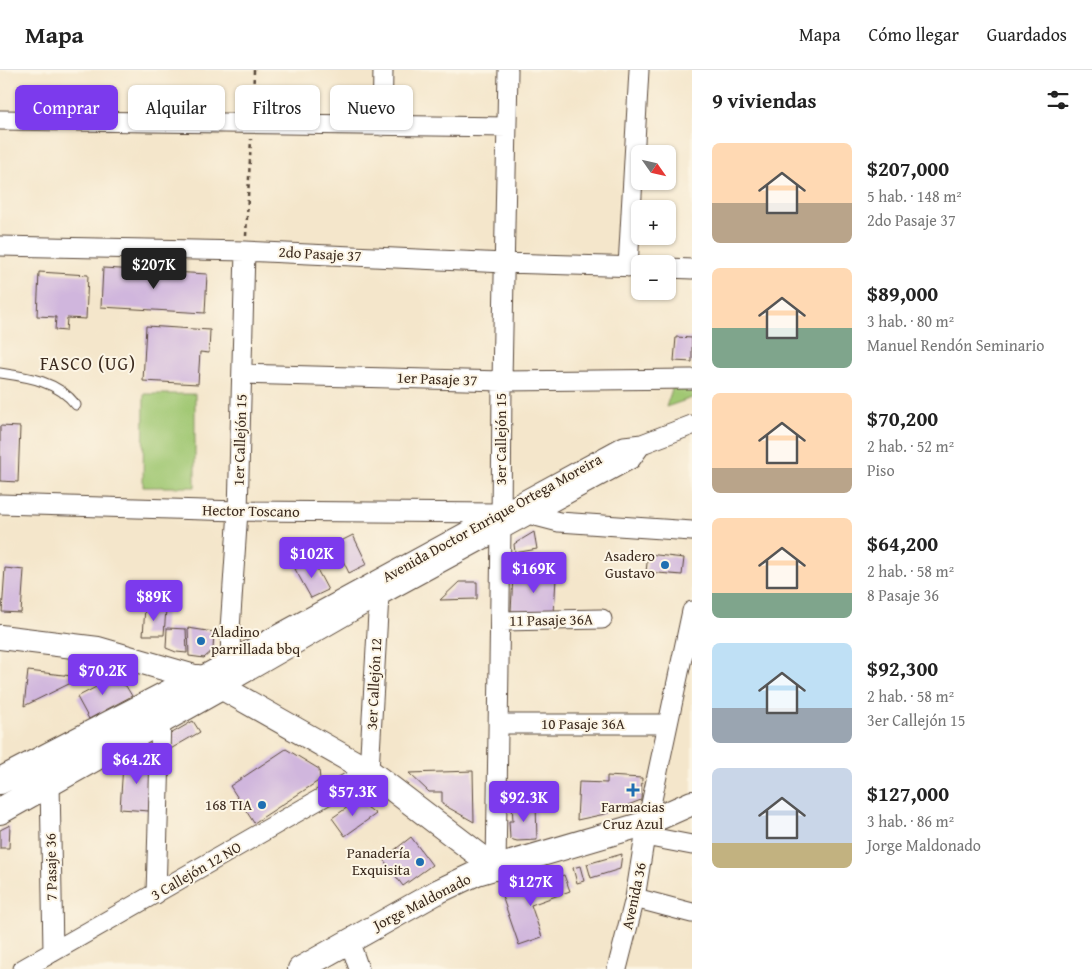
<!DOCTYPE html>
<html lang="es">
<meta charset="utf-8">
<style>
body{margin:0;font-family:"Gentium Book Plus",serif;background:#f6f6f6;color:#222;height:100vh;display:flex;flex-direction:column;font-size:19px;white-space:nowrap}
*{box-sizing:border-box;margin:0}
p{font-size:16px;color:#767676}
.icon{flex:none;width:28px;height:28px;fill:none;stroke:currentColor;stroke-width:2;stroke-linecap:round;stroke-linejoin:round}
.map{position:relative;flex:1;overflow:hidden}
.drawer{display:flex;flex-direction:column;background:#fff;width:400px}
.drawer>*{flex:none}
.guide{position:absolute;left:15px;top:15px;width:475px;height:45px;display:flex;gap:10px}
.needle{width:32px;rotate:124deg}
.fabs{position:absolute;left:631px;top:75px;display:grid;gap:10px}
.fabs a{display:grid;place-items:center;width:45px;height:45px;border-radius:8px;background:#fff;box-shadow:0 1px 4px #0004;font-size:25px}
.price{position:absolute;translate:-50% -42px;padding:0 11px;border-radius:5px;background:#7c3aed;color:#fff;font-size:16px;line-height:32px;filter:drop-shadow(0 1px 2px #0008)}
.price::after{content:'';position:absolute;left:50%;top:30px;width:15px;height:11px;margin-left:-8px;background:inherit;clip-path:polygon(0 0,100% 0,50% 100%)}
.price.current{background:#222;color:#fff}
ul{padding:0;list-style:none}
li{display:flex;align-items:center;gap:15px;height:125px;padding:0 20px}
li span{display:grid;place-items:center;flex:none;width:140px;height:100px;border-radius:8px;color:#555}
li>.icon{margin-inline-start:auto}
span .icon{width:60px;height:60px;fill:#fffc;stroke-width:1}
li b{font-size:21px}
h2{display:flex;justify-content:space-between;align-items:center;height:60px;padding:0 20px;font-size:21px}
.tag{padding:0 18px;border-radius:8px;background:#fff;box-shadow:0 1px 4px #0004;font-size:18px;line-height:45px}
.tag.current{background:#7c3aed;color:#fff}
header{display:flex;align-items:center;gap:30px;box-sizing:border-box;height:70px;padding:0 25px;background:#fff;border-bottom:1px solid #e0e0e0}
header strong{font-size:24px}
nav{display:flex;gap:28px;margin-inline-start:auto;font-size:18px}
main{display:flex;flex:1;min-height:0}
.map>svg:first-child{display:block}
</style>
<header>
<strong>Mapa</strong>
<nav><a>Mapa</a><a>Cómo llegar</a><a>Guardados</a></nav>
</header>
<main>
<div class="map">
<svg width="692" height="899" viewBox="0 0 692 899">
<rect width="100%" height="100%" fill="#fcf5e5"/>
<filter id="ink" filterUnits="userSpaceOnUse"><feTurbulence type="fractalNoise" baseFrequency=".02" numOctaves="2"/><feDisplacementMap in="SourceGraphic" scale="10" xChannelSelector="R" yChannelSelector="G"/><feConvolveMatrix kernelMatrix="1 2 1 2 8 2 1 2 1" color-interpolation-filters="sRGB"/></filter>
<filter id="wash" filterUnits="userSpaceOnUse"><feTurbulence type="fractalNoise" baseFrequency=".0096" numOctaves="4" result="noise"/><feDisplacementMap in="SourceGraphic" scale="20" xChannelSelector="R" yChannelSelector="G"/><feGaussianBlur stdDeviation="1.12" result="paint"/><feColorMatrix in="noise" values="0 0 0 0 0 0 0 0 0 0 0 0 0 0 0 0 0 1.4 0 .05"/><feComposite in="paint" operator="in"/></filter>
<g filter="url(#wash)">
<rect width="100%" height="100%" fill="#f4e6cb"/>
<path fill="#a1c873" stroke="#6e7948" d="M673,316H692V328L666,337Z
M144,324H195V417H143Z"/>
<g id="blocks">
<path fill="#d0b6dd" d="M103,198L207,204L205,243L101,237Z
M39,202L88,205L86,249L67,248L66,261L55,260L56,247L37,246Z
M146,256L210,260L209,283L200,282L198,314L143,311Z
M676,267L692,268V292L674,291Z
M0,356L20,357L18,412L0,411Z
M534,462L537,479L515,483L514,474Z
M353,465L367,494L349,503L335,474Z
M648,484L684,488L682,505L646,502Z
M312,490L328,520L311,528L295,499Z
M5,498L24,500L21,543L2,542Z
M513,506L556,508L554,543L511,541Z
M459,512H477V529L440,530Z
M145,538L166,539L164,565H143Z
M167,558L186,559L187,583L176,582L166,578Z
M188,558L214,562L213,580L204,588L189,586Z
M28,601L72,606L71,613L24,636Z
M93,601L126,616L132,626L89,649L77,627L100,615Z
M193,651L200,662L167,681V666Z
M286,679L319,699L320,710L254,753L230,716Z
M154,687L149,741L120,739L123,695Z
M473,701L474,752L442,734V722H429L409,703Z
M607,706L642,708L641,730L605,744L577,750L579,712L607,713Z
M358,730L376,744L345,766L332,748Z
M536,734L537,770L517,771L510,769L509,751H513L512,735Z
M10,755L9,778H0V760Z
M411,767L432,795L403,816L383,789Z
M622,784L620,799L591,808L587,794Z
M580,796L584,811L577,813L573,798Z
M564,805L570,821L531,835L542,867L519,875L502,826Z"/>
</g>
</g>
<g filter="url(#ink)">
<use href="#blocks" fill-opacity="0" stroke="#574638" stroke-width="1"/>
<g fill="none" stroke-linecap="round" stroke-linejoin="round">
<defs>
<path id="service" d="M0,303C28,307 58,311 76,335"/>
<path id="minor" d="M0,50L507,57
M382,56L383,0
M0,176L245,181L505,193L640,197
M628,197L639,0
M668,198L692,199
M242,304L502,311L692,309
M0,434L238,441L499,443
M523,440L528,444L559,452L692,461
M500,551L602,549
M228,599L231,590L230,559L238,441L245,181
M198,608L624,376L642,374L692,355
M221,617L379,526L631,389L642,374
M498,654H668
M50,712L53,882
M645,766L692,775
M496,798L501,459L502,311L508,0
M156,824L161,649
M635,828L692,843
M349,870L359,899
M23,899L369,701L379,526
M617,899L635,828L647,753L692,541"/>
<path id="tertiary" d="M0,567L98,579L198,608L221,617L369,701L496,798
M300,899L439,821L477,803L647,753L692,733"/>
<path id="secondary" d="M0,711L198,608
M0,741L221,617"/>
</defs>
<use href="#service" stroke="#574638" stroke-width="11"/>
<use href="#minor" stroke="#574638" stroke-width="21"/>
<use href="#tertiary" stroke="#574638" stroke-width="26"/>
<use href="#secondary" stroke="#574638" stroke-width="28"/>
<path stroke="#574638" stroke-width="2.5" stroke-dasharray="4 4" stroke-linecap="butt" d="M253,36L254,0
M246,166L251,69"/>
<use href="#service" stroke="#fff" stroke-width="9"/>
<use href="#minor" stroke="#fff" stroke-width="19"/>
<use href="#tertiary" stroke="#fff" stroke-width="24"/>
<use href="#secondary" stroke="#fff" stroke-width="26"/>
</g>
</g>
<g fill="#1f6fb2" stroke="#fcf5e5" stroke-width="2">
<circle cx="665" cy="495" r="5"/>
<circle cx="201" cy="571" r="5"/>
<path d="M630.5 712.5h5v5h5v5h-5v5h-5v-5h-5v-5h5z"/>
<circle cx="262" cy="735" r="5"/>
<circle cx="420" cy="792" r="5"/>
</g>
<g text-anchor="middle" stroke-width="4" stroke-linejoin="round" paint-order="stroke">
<g font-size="15" fill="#3b2a1e" stroke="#fcf5e5">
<text transform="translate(320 184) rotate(3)" y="5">2do Pasaje 37</text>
<text transform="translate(437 309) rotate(2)" y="5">1er Pasaje 37</text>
<text transform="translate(501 369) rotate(-90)" y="5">3er Callejón 15</text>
<text transform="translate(240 370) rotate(-88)" y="5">1er Callejón 15</text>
<text transform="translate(251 441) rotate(1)" y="5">Hector Toscano</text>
<text transform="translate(492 448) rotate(-29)" y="5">Avenida Doctor Enrique Ortega Moreira</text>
<text transform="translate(551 550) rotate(-1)" y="5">11 Pasaje 36A</text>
<text transform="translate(374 614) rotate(-87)" y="5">3er Callejón 12</text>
<text x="583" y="659">10 Pasaje 36A</text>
<text transform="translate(51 797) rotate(-91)" y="5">7 Pasaje 36</text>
<text transform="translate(196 801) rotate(-30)" y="5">3 Callejón 12 NO</text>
<text transform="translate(634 826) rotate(-78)" y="5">Avenida 36</text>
<text transform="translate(422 832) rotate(-27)" y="5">Jorge Maldonado</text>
</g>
<g font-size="15" fill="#3b2a1e" stroke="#fcf5e5" text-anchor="end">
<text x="655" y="491">Asadero<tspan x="655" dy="17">Gustavo</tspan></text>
<text x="211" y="567" text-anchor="start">Aladino<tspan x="211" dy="17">parrillada bbq</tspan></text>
<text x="252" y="740">168 TIA</text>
<text x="633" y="742" text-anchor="middle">Farmacias<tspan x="633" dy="17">Cruz Azul</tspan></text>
<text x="410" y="788">Panadería<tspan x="410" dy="17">Exquisita</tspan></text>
</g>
<g font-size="18" letter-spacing="1" fill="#3b2a1e" stroke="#fcf5e5">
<text x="88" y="300">FASCO (UG)</text>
</g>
</g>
</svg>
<div class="fabs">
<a><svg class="needle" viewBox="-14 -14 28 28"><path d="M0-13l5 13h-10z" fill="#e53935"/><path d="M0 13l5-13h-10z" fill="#767676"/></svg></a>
<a>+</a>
<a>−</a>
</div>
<b class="price current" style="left:154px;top:220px">$207K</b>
<b class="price" style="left:312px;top:509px">$102K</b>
<b class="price" style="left:534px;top:524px">$169K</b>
<b class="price" style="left:154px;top:552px">$89K</b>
<b class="price" style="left:103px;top:626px">$70.2K</b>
<b class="price" style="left:137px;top:715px">$64.2K</b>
<b class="price" style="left:353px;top:747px">$57.3K</b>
<b class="price" style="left:524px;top:753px">$92.3K</b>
<b class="price" style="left:531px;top:837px">$127K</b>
<div class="guide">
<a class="tag current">Comprar</a>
<a class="tag">Alquilar</a>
<a class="tag">Filtros</a>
<a class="tag">Nuevo</a>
</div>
</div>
<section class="drawer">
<h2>9 viviendas<svg class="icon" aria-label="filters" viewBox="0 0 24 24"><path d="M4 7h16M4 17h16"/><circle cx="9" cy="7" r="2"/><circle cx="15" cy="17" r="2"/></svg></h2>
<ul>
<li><span style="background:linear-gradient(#ffd9b3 60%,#b9a48a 0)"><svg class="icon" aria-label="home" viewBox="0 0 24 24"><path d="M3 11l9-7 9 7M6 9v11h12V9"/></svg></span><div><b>$207,000</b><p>5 hab. · 148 m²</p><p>2do Pasaje 37</p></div></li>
<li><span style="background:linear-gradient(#ffd9b3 60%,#7fa58c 0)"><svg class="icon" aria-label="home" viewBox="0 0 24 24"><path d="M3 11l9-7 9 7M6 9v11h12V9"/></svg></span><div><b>$89,000</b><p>3 hab. · 80 m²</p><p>Manuel Rendón Seminario</p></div></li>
<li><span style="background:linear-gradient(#ffd9b3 75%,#b9a48a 0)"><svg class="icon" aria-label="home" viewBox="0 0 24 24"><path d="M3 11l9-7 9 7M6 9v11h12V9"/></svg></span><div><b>$70,200</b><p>2 hab. · 52 m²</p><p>Piso</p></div></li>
<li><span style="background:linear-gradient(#ffd9b3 75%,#7fa58c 0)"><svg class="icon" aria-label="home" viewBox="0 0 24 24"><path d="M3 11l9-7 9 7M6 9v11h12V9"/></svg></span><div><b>$64,200</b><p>2 hab. · 58 m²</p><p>8 Pasaje 36</p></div></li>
<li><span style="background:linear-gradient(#bfe0f5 65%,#9aa5b1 0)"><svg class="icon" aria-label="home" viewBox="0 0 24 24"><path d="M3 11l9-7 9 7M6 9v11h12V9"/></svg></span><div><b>$92,300</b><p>2 hab. · 58 m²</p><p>3er Callejón 15</p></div></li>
<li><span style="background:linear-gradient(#c9d6e8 75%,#c2b280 0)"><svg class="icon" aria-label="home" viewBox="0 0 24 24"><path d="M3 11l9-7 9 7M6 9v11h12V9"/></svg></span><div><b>$127,000</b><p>3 hab. · 86 m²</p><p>Jorge Maldonado</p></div></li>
</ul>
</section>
</main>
